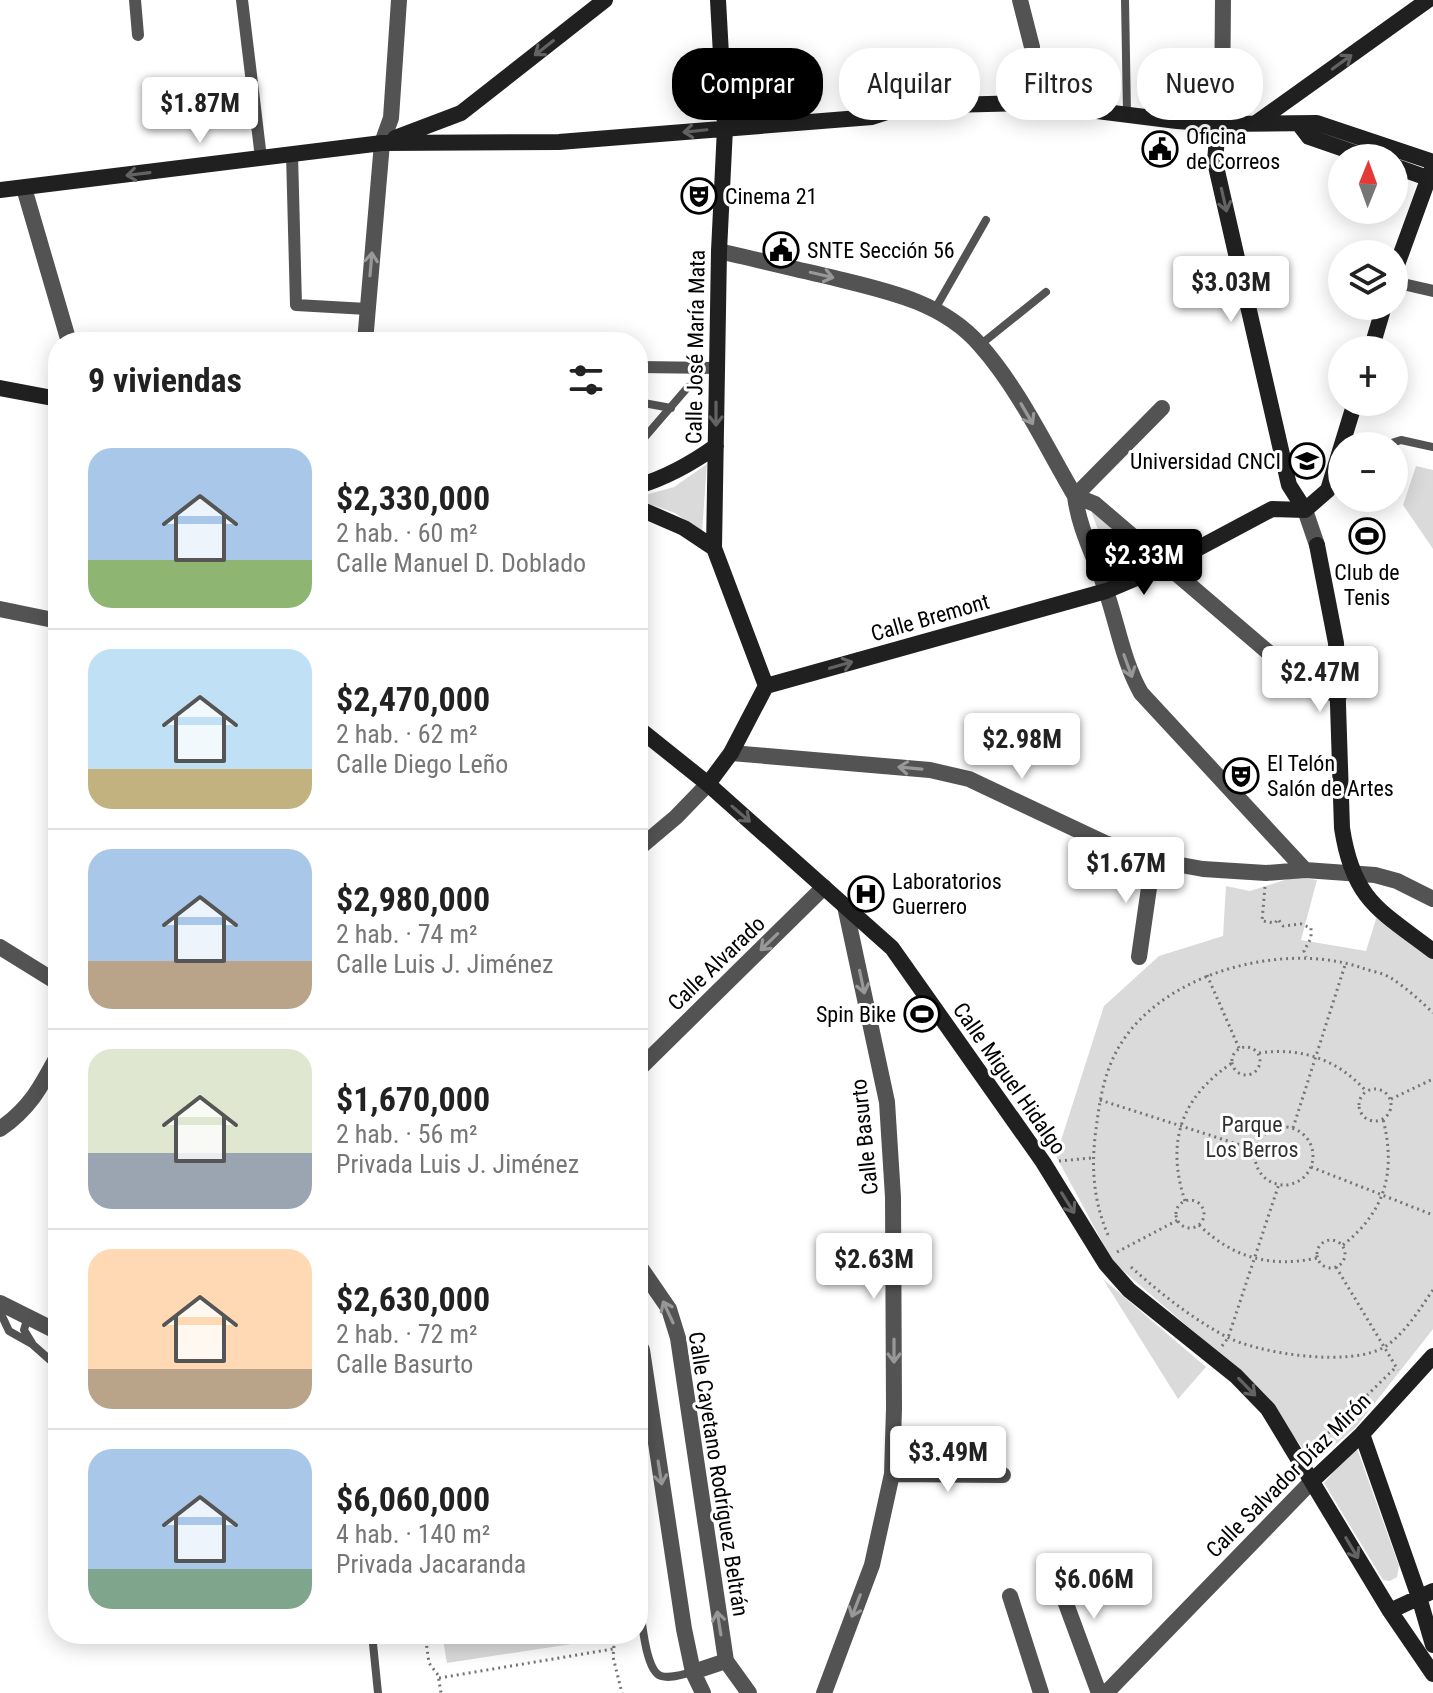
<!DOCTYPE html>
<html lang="es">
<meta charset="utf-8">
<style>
body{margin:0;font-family:"Roboto Condensed",sans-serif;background:#f6f6f6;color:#222;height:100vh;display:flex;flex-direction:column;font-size:30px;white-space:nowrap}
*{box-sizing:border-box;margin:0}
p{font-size:26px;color:#767676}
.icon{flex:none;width:44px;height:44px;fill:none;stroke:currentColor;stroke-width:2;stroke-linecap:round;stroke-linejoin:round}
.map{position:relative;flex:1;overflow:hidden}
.side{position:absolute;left:48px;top:332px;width:600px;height:1312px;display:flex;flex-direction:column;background:#fff;border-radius:32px;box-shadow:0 4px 20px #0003}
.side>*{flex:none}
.hud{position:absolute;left:672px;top:48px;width:640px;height:72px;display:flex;gap:16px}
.needle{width:52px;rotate:1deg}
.fabs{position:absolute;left:1328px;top:144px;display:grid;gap:16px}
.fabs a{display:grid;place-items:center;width:80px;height:80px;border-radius:50%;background:#fff;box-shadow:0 4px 20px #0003;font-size:40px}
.price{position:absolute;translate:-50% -68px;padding:0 18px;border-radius:8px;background:#fff;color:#222;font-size:26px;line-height:52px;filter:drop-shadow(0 2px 4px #0008)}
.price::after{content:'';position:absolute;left:50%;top:48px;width:24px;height:18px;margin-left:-12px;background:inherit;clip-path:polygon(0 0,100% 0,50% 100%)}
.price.selected{background:#000;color:#fff}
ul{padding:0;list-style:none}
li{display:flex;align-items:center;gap:24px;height:200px;padding:0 40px}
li+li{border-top:2px solid #e0e0e0}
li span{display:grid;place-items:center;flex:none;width:224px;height:160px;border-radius:24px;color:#555}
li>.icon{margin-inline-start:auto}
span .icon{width:96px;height:96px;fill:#fffc;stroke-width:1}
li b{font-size:34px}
h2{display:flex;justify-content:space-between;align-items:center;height:96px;padding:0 40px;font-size:34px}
.tag{padding:0 28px;border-radius:32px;background:#fff;box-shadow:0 4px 20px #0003;font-size:28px;line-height:72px}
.tag.selected{background:#000;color:#fff}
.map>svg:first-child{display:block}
</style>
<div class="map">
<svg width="1433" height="1693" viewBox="0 0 1433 1693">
<rect width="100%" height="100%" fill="#fff"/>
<path fill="#dadada" d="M707,464L702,532L675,513L638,500V497L674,487Z
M1416,466L1433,470V549L1403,505Z
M1087,500L1148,551L1113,570Z
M1294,877L1317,880L1301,940L1366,951L1377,916L1433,950V1329L1356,1427L1314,1463L1254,1384L1113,1262L1056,1156L1104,1006L1159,956L1223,936L1226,886L1250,891Z
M1103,1279L1206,1367L1178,1399Z
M1356,1446L1399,1566L1397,1577L1390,1581L1383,1580L1324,1483Z
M442,1634H603L604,1639L447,1663Z"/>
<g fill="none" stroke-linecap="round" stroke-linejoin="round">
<path stroke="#757575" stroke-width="3" stroke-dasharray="2 4" stroke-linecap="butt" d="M1265,887L1262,921L1275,923L1278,919L1283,926L1301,924L1311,928V938L1304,951L1306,957
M1207,975L1239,1048
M1232 1061a14 14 0 1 1 28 0a14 14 0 1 1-28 0Z
M1259,1053C1301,1047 1337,1059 1366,1091
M1359 1105a16 16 0 1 1 32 0a16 16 0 1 1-32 0Z
M1391,1099L1433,1079
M1100,1100L1256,1150
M1255 1156a29 29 0 1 1 58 0a29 29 0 1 1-58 0Z
M1293,1128L1346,962
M1059,1161L1091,1158
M1311,1167L1433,1215
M1176 1214a14 14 0 1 1 28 0a14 14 0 1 1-28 0Z
M1185,1201C1166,1143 1180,1098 1232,1063
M1199,1225C1233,1258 1271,1268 1317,1258
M1108,1235C1093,1200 1091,1166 1096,1129C1099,1107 1102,1084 1111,1063C1146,976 1280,939 1362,968C1371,971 1383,973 1391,978C1405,987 1421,1001 1433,1013
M1317 1254a14 14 0 1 1 28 0a14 14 0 1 1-28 0Z
M1343,1245C1386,1211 1396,1171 1383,1119
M1117,1252L1178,1220
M1131,1267C1160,1293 1190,1317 1225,1336C1258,1354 1353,1368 1386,1346C1406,1332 1419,1310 1433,1290
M1336,1267L1398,1370
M1222,1346L1228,1338L1279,1184
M1311,1450L1396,1367
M425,1634L429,1663L438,1675L441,1693
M615,1634L613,1657L622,1693
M439,1678L613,1649"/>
<path stroke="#535353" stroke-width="8" d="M1125,0L1127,113
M935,309L986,220
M980,345L1046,292
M638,402L671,408
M1344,437L1381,446
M638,445L688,387
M1382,446L1401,440L1433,447
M1,1305V1314L9,1331L32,1344L58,1367
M32,1343L24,1330L26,1323L32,1318
M638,1592C641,1609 644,1671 661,1676C671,1679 683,1674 693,1672
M372,1634L378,1693"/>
<path stroke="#535353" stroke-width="12" d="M135,0L138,35
M242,0L261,158
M292,154L296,305L367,309
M1394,282L1433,291
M638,367L717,368"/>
<path stroke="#535353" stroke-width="16" d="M1020,0L1032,47L1033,103
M1218,124L1222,108L1223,0
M24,188L69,342
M719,251C754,259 790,268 826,276C882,290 941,300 980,345C1019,389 1045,445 1075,496C1079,530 1096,559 1106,591C1118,626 1123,661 1141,693L1305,870
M365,342L382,143L391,118L399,0
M1162,408L1075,496L1095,504L1290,671L1319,688L1339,696
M0,609L58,621
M731,753L930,770L969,779L1105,843L1153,860L1203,869L1266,873L1305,870L1375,875L1397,881L1433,899
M638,849L676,817L708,784
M0,947L58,983
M1139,957L1153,860
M638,1070L824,887
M0,1129C30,1108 41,1087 58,1055
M638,1264L669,1309L678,1338L726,1661L749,1693
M0,1303L58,1332
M638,1342L642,1350L684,1629L693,1672L703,1693
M892,1474L1003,1475
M1051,1563L1099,1693
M1010,1596L1041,1693
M693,1672L726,1661
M824,1693L872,1565L892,1474L894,1408L893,1197L887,1102L845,906
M1106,1693L1312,1481"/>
<path stroke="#535353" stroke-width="16" d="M1305,510L1317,545"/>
<path stroke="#202020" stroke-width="16" d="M718,0L725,128L719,251L714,548L766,686
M1256,123L1428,0
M1218,124L1215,162L1289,485L1305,510
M1299,124L1309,137L1370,158
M395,138L461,113L605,0
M1394,166L1433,180
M0,190L382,143L559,142L872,117L906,106L1033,103L1177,121L1218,124L1317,123L1433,162
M1394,273L1433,166
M1371,350L1384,306
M0,388L58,399
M638,486C668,477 691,464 716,446
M638,508L684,528L714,548
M1305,510L1328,490L1355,402
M1317,545L1336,643L1342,828C1353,900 1379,910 1433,951
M766,686L1106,591L1165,566L1272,509L1305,510
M638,728L708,784L892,948L1043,1162L1106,1264L1129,1290L1236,1376L1268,1409L1390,1611L1433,1674
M708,784L731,753L766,686
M1362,1434L1419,1597L1433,1645
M1312,1481L1362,1434L1433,1356
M1390,1611L1433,1591"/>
</g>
<defs><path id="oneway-shaft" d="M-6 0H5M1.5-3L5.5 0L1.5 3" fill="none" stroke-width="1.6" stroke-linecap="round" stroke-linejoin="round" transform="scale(2)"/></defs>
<g stroke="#636363">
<use href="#oneway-shaft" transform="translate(544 48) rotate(142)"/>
<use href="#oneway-shaft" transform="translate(1342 62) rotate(-36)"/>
<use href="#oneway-shaft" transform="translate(695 131) rotate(174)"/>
<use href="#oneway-shaft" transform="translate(138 174) rotate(173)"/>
<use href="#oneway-shaft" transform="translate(1224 200) rotate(77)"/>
<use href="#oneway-shaft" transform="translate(716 414) rotate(90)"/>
<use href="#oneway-shaft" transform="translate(841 665) rotate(-16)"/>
<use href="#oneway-shaft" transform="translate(741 814) rotate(41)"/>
<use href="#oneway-shaft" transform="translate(1068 1203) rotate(58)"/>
<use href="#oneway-shaft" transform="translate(1247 1387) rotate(46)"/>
<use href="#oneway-shaft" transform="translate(1352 1548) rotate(59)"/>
</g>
<g stroke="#989898">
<use href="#oneway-shaft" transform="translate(371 264) rotate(-85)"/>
<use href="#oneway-shaft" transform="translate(822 275) rotate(13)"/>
<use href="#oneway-shaft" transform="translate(1027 414) rotate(60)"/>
<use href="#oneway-shaft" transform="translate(1128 666) rotate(70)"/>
<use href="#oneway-shaft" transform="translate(910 768) rotate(-175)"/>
<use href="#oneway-shaft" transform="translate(769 942) rotate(136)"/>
<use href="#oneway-shaft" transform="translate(862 982) rotate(78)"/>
<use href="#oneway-shaft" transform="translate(668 1312) rotate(-115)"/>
<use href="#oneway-shaft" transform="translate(894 1351) rotate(90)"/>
<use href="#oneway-shaft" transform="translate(660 1473) rotate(81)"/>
<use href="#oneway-shaft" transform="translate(856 1606) rotate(111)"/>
<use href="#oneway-shaft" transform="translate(719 1623) rotate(-99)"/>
</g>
<defs>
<symbol id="civic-ring" viewBox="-11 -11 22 22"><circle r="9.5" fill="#fff" stroke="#000" stroke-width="1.5"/><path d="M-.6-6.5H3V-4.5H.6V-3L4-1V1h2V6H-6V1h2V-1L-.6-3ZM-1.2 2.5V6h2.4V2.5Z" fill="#000"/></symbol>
<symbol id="theatre-ring" viewBox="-11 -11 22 22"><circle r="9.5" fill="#fff" stroke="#000" stroke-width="1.5"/><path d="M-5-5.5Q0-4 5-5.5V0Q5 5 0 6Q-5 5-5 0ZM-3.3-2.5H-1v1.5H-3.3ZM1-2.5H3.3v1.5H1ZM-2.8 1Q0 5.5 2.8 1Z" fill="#000"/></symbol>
<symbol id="university-ring" viewBox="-11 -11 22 22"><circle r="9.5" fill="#fff" stroke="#000" stroke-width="1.5"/><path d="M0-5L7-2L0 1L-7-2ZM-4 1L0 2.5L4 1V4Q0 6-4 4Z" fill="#000"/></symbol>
<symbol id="stadium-ring" viewBox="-11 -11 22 22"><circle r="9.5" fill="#fff" stroke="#000" stroke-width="1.5"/><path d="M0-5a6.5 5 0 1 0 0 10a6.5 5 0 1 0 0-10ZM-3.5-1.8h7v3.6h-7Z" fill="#000"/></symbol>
<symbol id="hospital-ring" viewBox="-11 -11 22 22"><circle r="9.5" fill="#fff" stroke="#000" stroke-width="1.5"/><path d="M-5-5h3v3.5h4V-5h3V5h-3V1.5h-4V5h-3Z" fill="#000"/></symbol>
</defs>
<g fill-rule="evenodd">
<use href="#civic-ring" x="1140" y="129" width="40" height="40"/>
<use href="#theatre-ring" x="679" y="176" width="40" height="40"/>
<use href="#civic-ring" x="761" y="230" width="40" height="40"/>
<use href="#university-ring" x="1287" y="441" width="40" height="40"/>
<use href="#stadium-ring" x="1347" y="516" width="40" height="40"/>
<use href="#theatre-ring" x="1221" y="756" width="40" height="40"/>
<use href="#hospital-ring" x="846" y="874" width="40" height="40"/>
<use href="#stadium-ring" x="902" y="994" width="40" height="40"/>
</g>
<g text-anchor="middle" stroke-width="6" stroke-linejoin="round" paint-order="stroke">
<g font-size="22" fill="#000" stroke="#fff" text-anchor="start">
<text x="1186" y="144">Oficina<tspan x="1186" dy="25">de Correos</tspan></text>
<text x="725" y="204">Cinema 21</text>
<text x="807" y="258">SNTE Sección 56</text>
<text x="1281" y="469" text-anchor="end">Universidad CNCI</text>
<text x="1367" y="580" text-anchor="middle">Club de<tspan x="1367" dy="25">Tenis</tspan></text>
<text x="1267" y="771">El Telón<tspan x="1267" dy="25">Salón de Artes</tspan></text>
<text x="892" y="889">Laboratorios<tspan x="892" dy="25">Guerrero</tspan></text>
<text x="896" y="1022" text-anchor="end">Spin Bike</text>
</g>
<g font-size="22" fill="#000" stroke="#fff">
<text transform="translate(695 347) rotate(-89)" y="8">Calle José María Mata</text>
<text transform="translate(930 617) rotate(-16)" y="8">Calle Bremont</text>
<text transform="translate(716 963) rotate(-44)" y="8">Calle Alvarado</text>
<text transform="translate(1010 1078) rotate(55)" y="8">Calle Miguel Hidalgo</text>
<text transform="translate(864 1137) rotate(-96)" y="8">Calle Basurto</text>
<text transform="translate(719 1474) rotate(81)" y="8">Calle Cayetano Rodríguez Beltrán</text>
<text transform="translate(1288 1475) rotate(-45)" y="8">Calle Salvador Díaz Mirón</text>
</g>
<g font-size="22" fill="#313131" stroke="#fff">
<text x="1252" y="1132">Parque<tspan x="1252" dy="25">Los Berros</tspan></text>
</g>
</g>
</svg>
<div class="fabs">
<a><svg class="needle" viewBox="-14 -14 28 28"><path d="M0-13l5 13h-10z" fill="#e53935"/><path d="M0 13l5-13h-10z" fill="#767676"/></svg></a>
<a><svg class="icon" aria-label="layers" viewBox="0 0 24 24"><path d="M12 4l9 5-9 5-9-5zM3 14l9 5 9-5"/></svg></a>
<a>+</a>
<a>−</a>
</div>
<b class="price" style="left:200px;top:145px">$1.87M</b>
<b class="price" style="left:1231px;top:324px">$3.03M</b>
<b class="price selected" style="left:1144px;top:597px">$2.33M</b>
<b class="price" style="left:1320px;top:714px">$2.47M</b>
<b class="price" style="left:1022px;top:781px">$2.98M</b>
<b class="price" style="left:1126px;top:905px">$1.67M</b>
<b class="price" style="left:874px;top:1301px">$2.63M</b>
<b class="price" style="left:948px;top:1494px">$3.49M</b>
<b class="price" style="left:1094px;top:1621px">$6.06M</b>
<div class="hud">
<a class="tag selected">Comprar</a>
<a class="tag">Alquilar</a>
<a class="tag">Filtros</a>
<a class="tag">Nuevo</a>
</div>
<section class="side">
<h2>9 viviendas<svg class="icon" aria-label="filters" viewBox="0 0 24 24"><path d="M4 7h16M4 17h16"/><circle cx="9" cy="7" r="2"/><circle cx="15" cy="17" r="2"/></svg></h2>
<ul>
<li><span style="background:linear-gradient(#a9c7e8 70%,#8fb573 0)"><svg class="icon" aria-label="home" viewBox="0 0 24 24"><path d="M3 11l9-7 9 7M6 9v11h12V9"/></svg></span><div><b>$2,330,000</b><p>2 hab. · 60 m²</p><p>Calle Manuel D. Doblado</p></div></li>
<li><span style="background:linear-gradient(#bfe0f5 75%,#c2b280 0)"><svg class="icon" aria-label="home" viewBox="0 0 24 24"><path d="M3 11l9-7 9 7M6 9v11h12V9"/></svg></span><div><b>$2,470,000</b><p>2 hab. · 62 m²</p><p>Calle Diego Leño</p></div></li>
<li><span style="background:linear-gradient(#a9c7e8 70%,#b9a48a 0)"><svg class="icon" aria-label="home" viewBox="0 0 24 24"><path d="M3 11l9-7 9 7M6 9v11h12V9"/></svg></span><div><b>$2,980,000</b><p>2 hab. · 74 m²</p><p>Calle Luis J. Jiménez</p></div></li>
<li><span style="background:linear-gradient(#dfe7d0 65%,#9aa5b1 0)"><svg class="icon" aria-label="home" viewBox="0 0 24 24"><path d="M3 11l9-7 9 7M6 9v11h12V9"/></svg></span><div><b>$1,670,000</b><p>2 hab. · 56 m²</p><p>Privada Luis J. Jiménez</p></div></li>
<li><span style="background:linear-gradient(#ffd9b3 75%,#b9a48a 0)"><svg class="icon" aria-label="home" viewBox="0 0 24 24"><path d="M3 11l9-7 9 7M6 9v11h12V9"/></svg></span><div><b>$2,630,000</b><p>2 hab. · 72 m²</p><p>Calle Basurto</p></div></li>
<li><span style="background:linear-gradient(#a9c7e8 75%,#7fa58c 0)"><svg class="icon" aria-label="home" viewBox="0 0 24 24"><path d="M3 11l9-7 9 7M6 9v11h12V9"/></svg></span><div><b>$6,060,000</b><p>4 hab. · 140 m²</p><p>Privada Jacaranda</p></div></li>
</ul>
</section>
</div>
